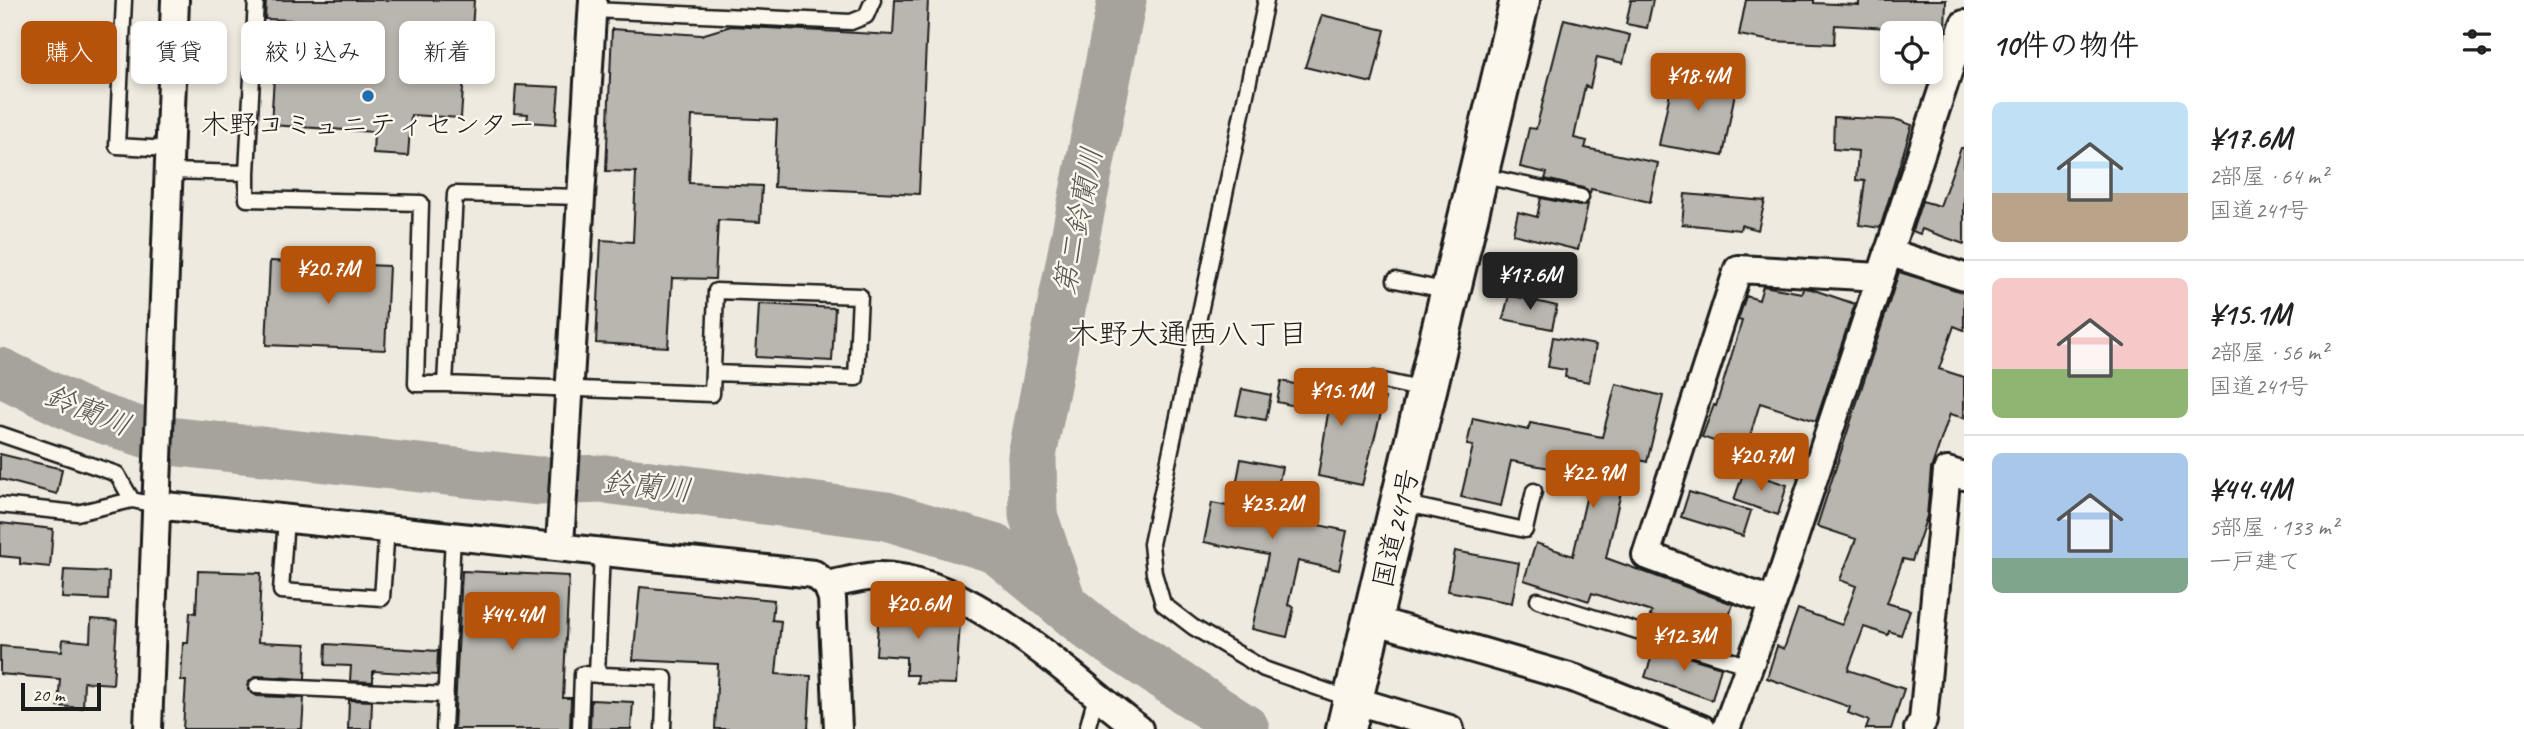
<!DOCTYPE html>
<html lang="ja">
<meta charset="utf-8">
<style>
body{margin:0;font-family:Caveat,"Klee One",sans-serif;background:#f6f6f6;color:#222;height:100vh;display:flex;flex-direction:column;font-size:26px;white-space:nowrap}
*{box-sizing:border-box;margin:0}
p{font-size:23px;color:#767676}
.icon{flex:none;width:38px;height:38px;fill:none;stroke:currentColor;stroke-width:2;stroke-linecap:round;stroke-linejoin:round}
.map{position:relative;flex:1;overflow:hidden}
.sheet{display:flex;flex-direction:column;background:#fff;width:560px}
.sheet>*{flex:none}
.hud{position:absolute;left:21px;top:21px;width:665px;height:63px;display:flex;gap:14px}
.fabs{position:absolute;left:1880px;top:21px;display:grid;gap:14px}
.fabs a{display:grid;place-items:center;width:63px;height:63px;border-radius:10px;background:#fff;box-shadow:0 4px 10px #0003;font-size:35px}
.scale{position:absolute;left:21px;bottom:18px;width:80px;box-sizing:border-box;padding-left:7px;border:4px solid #1c1c1c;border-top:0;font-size:19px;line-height:24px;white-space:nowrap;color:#1c1c1c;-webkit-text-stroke:5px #fbf7ec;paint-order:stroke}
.price{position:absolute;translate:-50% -60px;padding:0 16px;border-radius:7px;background:#b45309;color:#fff;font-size:23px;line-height:46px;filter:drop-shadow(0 2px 4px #0008)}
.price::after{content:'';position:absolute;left:50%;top:42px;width:21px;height:16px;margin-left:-10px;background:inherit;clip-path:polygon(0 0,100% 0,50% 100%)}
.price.on{background:#222;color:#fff}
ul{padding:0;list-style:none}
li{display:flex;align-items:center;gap:21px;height:175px;padding:0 28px}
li+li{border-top:2px solid #e0e0e0}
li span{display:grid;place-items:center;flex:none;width:196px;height:140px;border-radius:10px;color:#555}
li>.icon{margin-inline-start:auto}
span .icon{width:84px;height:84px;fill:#fffc;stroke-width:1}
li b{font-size:30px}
h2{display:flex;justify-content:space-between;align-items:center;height:84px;padding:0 28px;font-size:30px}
.tag{padding:0 24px;border-radius:10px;background:#fff;box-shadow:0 4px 10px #0003;font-size:24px;line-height:63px}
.tag.on{background:#b45309;color:#fff}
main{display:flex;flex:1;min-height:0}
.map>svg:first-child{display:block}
</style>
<main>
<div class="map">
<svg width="1964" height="729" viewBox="0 0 1964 729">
<rect width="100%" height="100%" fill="#eeeadf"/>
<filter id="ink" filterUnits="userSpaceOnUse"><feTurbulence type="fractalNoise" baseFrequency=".0143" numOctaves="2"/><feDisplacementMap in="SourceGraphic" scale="14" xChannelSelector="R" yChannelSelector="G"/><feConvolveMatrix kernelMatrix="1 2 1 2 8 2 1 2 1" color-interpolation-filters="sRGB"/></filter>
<g filter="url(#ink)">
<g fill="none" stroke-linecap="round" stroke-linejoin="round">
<path stroke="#a6a39d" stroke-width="49" d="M0,372L82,412L169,441L539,481L605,479L886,516L996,549L1091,628L1245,729
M1063,605L1033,515L1032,456L1122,0"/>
</g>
<path fill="#b9b6af" stroke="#1c1c1c" stroke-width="2" d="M266,0H474L471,45L466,44L461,118L411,115L408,156L373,154L374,132L271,125L274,77L287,78L291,20L265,19Z
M895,0H928L919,194L774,187L777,120L692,116L689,183L762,186L760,222L718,220L715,279L672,278L668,347L596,343L601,240L633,242L636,172L606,171L612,29L701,35L731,26L893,35Z
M1631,0H1653L1647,28L1626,24Z
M1746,0H1814V3L1859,5V0H1946L1945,31L1835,25L1834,44L1772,41L1739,35Z
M1322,15L1385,30L1372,83L1305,67Z
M1564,19L1630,35L1623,63L1597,57L1590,88L1585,86L1574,138L1587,141L1585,148L1658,163L1650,202L1591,189L1590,193L1583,188L1545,179L1547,173L1520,167L1529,128L1536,129Z
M1675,69L1737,82L1723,156L1659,145Z
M516,85L559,87L556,124L527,122L528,114L514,113Z
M1834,117L1898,120L1912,125L1880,228L1859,225L1865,181L1856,180L1858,151L1833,149Z
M1961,148H1964V244L1922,229L1920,234L1912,231L1922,201L1940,206Z
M1685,194L1765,201L1758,230L1741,225L1740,230L1682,224Z
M1541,198L1579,206L1588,204L1578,250L1513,234L1518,212L1537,217Z
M270,261L389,266L385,350L266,345Z
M1899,272L1964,292V330L1954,326L1939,369L1964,377V418L1950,414L1931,469L1927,516L1912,561L1903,559L1887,603L1910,610L1901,635L1889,631L1888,635L1864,627L1848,670L1904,689L1891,729H1866L1869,721L1848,713L1850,707L1767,678L1777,646L1784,649L1798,609L1842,625L1856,586L1840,580L1856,539L1817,526Z
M1763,286L1802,293L1803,288L1811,289L1855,304L1816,421L1760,403L1745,452L1702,437L1714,405L1716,406L1742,321L1738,320L1746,296L1759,300Z
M1509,295L1557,306L1552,329L1503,319Z
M759,304L835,308L832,361L756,357Z
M1553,337L1596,345L1589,382L1565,377L1566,370L1548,367Z
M1281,381L1347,396L1348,390L1385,398L1362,485L1318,476L1328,413L1277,402Z
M1616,384L1663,396L1647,462L1629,457L1606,558L1733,604L1719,646L1660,628L1663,620L1650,616L1652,612L1592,593L1589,601L1524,580L1536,543L1573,556L1588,490L1564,484L1567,471L1511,461L1501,506L1461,497L1473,446L1467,445L1473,418L1528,430L1530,423L1602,437Z
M1242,389L1271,395L1266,420L1236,415Z
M0,454L62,469L57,494L0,479Z
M1241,459L1282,467L1272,515L1347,531L1339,570L1298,561L1288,605L1294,607L1287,637L1252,629L1268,555L1204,542L1212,503L1232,507Z
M1744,471L1787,485L1778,515L1734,500Z
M1689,492L1751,511L1743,536L1681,517Z
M0,523L53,529L50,567L20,564V558L0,556Z
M1455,551L1519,563L1512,603L1448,591Z
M64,570L109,572L108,600L62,598Z
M198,571L261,573L258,642L306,644L305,679L257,676L249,681L248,690L257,696L304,698L302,729H183L186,681H181L183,643H188L190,612L196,613Z
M462,571L569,576L563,698H571L570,729H454Z
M640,587L774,600L772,620L781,621L776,674L811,676L808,729H715L718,664L633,660Z
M880,595L912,597L911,619L960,622L956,684L917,683L918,675H906V657L876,655Z
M91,619L117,621L113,684L84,682L83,708L58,706L60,679L0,674V646L62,651L63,639L90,642Z
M326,644L438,651L437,675L373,671V682L350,681L351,666L325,665Z
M1655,647L1721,667L1712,700L1645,677Z
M349,700L372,701L371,729H348Z
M591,700L633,702L631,729H590Z"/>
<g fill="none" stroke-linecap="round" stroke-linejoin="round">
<defs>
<path id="service" d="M124,0L117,146L169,149
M1266,0L1151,544L1154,573L1163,604L1193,627L1264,669L1353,700
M593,10L851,22L866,16L873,0
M168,171L247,173V199L421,203L416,384H445
M247,173L256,0
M1479,175L1581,197
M582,197L455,194L445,384L712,394L716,291L860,296L856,378L713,373
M1395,280L1449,291
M1374,379L1424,390
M0,434L117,474L132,500
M1402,503L1525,530L1534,491
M0,505L77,513L132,500L156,505
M286,518L281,591L382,598L387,528
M1538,600L1749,666
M597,675L602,550
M257,686L446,695
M444,729L453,535
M580,729L582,674L665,678L663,729
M1087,729L1096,696"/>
<path id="minor" d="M1888,252L1964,277
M156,505L814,574L827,585L832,598L838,729
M560,545L593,0
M827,585C844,582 863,576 880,576C970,577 1070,677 1139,729
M1773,602L1646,555L1738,269L1880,277
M1373,620L1573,678L1702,729
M1353,700L1450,729
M148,729L175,0
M1726,729L1773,602L1964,24
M1918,729L1923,721L1947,471L1964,476"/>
<path id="trunk" d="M1346,729L1520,0"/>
</defs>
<use href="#service" stroke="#1c1c1c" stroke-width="19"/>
<use href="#minor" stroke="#1c1c1c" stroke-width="32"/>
<use href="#trunk" stroke="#1c1c1c" stroke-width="44"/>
<use href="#service" stroke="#fbf7ec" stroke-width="14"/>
<use href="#minor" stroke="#fbf7ec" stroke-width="26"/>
<use href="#trunk" stroke="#fbf7ec" stroke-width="38"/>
</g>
</g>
<circle fill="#1f6fb2" stroke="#fbf7ec" stroke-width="2.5" cx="368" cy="96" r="7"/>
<g text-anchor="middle" stroke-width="5" stroke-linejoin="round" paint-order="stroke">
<g font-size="28" fill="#1c1c1c" stroke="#fbf7ec">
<text x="368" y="134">木野コミュニティセンター</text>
</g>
<g font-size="28" fill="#1c1c1c" stroke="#fbf7ec">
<text transform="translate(1395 528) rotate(-77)" y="10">国道241号</text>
</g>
<g font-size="30" font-style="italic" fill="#5a5956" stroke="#fbf7ec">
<text transform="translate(1078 221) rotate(-79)" y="10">第二鈴蘭川</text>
<text transform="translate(88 410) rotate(22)" y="10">鈴蘭川</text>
<text transform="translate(647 486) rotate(6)" y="10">鈴蘭川</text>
</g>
<g font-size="30" fill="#1c1c1c" stroke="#fbf7ec">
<text x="1188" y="344">木野大通西八丁目</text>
</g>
</g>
</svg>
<div class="fabs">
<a><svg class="icon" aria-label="locate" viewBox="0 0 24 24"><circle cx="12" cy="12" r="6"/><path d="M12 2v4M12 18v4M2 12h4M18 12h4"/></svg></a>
</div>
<div class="scale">20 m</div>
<b class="price" style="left:1698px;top:113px">¥18.4M</b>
<b class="price" style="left:328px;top:306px">¥20.7M</b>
<b class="price on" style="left:1530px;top:312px">¥17.6M</b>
<b class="price" style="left:1341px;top:428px">¥15.1M</b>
<b class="price" style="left:1761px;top:493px">¥20.7M</b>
<b class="price" style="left:1593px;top:510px">¥22.9M</b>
<b class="price" style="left:1272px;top:541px">¥23.2M</b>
<b class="price" style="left:918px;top:641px">¥20.6M</b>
<b class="price" style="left:512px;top:652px">¥44.4M</b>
<b class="price" style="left:1684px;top:673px">¥12.3M</b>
<div class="hud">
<a class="tag on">購入</a>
<a class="tag">賃貸</a>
<a class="tag">絞り込み</a>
<a class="tag">新着</a>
</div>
</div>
<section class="sheet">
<h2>10件の物件<svg class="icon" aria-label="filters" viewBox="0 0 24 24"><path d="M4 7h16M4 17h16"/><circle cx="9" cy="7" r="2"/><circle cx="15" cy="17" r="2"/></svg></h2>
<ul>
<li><span style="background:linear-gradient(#bfe0f5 65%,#b9a48a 0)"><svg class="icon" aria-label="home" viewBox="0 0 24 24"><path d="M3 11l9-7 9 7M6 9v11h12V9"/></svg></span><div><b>¥17.6M</b><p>2部屋 · 64 m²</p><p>国道241号</p></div></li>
<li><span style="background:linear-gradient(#f6c9c9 65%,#8fb573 0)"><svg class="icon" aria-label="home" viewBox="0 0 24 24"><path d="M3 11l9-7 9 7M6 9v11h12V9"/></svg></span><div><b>¥15.1M</b><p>2部屋 · 56 m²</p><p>国道241号</p></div></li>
<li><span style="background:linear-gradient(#a9c7e8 75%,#7fa58c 0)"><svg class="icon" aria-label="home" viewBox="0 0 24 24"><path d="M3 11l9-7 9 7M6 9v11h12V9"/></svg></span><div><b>¥44.4M</b><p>5部屋 · 133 m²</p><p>一戸建て</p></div></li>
</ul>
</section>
</main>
